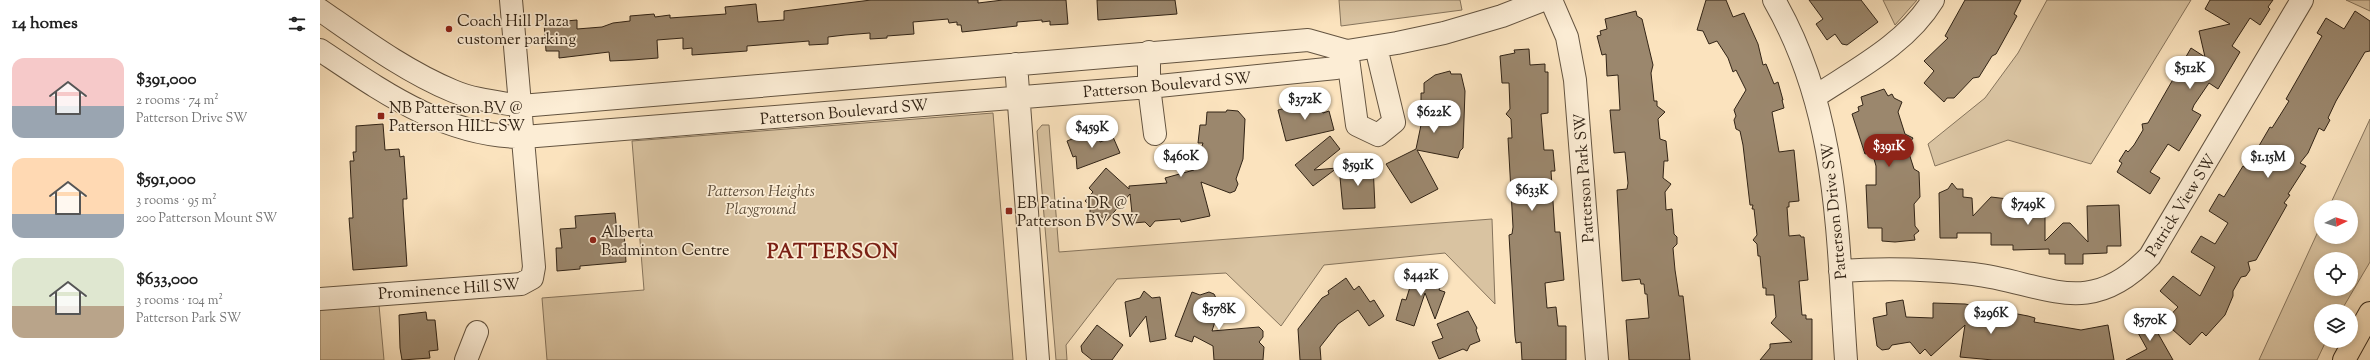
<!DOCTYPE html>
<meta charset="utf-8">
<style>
body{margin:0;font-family:"Sorts Mill Goudy",serif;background:#f2f2f2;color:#222;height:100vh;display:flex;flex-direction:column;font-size:15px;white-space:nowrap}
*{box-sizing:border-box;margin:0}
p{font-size:13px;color:#767676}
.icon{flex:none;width:22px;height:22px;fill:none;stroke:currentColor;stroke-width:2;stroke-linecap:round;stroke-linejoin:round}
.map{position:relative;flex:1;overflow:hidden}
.side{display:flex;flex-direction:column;background:#fff;width:320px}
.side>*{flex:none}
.needle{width:26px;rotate:85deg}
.tools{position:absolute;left:1994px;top:200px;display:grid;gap:8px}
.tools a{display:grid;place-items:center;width:44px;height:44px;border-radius:50%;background:#fff;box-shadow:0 2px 6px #0003;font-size:20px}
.price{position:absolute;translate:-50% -34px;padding:0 9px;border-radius:14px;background:#fff;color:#222;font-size:13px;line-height:26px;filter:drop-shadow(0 1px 2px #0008)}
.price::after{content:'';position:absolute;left:50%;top:24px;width:12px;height:9px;margin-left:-6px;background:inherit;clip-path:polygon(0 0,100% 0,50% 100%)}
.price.on{background:#8f2418;color:#fff}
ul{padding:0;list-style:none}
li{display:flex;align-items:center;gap:12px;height:100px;padding:0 12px}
li span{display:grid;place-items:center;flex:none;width:112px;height:80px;border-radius:12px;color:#555}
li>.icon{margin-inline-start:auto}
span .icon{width:48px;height:48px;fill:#fffc;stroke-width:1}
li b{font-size:17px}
h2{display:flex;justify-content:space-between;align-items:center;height:48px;padding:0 12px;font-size:17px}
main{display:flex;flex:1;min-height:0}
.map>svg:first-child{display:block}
</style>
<main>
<section class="side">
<h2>14 homes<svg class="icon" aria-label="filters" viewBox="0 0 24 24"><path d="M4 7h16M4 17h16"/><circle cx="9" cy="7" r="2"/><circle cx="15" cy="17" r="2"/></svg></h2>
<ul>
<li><span style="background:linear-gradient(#f6c9c9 60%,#9aa5b1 0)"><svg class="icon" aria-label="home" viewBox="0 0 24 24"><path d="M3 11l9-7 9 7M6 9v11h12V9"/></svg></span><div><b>$391,000</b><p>2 rooms · 74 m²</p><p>Patterson Drive SW</p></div></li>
<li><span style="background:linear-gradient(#ffd9b3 70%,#9aa5b1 0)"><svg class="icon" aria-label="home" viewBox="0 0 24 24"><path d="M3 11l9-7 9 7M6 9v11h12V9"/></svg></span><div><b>$591,000</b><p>3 rooms · 95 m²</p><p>200 Patterson Mount SW</p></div></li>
<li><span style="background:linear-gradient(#dfe7d0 60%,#b9a48a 0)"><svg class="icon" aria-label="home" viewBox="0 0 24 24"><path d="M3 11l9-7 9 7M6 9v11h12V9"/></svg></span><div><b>$633,000</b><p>3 rooms · 104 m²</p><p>Patterson Park SW</p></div></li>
</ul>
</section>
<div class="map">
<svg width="2050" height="360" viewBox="0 0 2050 360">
<rect width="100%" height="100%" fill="#fbe3be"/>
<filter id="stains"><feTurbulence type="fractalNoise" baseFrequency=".005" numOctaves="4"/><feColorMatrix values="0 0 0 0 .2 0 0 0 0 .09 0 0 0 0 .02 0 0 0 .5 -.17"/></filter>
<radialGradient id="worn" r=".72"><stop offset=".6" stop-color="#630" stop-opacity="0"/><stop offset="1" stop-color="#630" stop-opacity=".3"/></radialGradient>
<path fill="#d9c3a1" stroke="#86745c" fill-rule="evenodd" d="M1019,0H1140L1142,10L1021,26Z
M1563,0H1597L1575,25Z
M1727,0H1871L1771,164L1688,140L1615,166L1608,144L1665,98L1698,53Z
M2026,0H2050V11Z
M673,113L693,360H227L222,298L324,290L312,141Z
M2050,119V262L2021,311H2001V341H2006L1997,360H1939L2001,225V237H2031V207H2009ZM2001,259H2031V289H2001Z
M722,125H729L739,252L1172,219L1175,304L1125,253L1004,265L961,326L906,273L797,279L746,345L747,360H736L717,131Z
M59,305L64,360H0V310Z"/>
<path fill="#9b876d" stroke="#322416" d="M551,0H658V3L683,0H746L748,24L730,25V21L722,22V20L697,22V26L642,32L641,25H637V22L629,23L628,19L593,22L594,34L567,36V38L550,39V33L525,35L508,37V44L489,45V41L427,46V51L372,55V48L363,49V38L337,40L338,58L312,60L290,61L289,52L239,58V51H226L224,23L257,20V29L282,27L293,23L310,21V16L334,14L335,17L350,15V18L406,14L405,7L436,4L438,22L464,20V11Z
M777,0H855L857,14L778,20Z
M1386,0H1406L1413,17L1424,13L1438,44L1443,65L1446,64L1454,84L1458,82L1463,100H1462L1464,108L1452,112L1459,152L1474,150L1479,201L1469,202V207H1467L1469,236L1480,235L1481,237H1484L1488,280L1479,281L1482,315H1486V319H1492V360H1440L1450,348V344L1472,342L1451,323L1456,317L1454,295H1446V288H1443L1440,256H1438L1437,244L1433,240L1437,235L1434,209H1432L1433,205H1430L1423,145L1420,131L1416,129L1414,120L1416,116L1414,110L1426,90L1416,70L1413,72L1408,58L1397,41L1389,44L1383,31L1377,30Z
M1489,0H1541L1558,22L1527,45L1522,44L1515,34L1507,40L1496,24L1503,19Z
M1645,0H1701L1694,14L1697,16L1676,54L1672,56L1659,77L1653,78L1634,98H1627L1624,102L1604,83L1614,71L1604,61L1628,38L1625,36Z
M1890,0H1953L1948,7L1950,9L1940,25L1930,18L1912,46L1920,52L1898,89L1889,83L1874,105L1872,110L1881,115L1859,151L1848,144L1830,172L1840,178L1830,194L1797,172L1802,163L1799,161L1806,150L1808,152L1814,145L1823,130L1822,124L1828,123L1871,48L1885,57L1879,31L1910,24L1885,9Z
M1316,11L1317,16L1322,19L1333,65L1331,73L1334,101H1337V106L1345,112L1338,119L1340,139L1346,141L1348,161H1344L1343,178L1351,184L1345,192L1346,210L1352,209L1354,234L1357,237V244L1353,248L1355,270L1359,296H1363L1370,360H1309L1306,320L1329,318L1327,294H1325L1324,284H1321L1320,279L1302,281L1297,190L1307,189L1308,183L1305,152L1294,153L1290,110H1300L1298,75L1287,76L1286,54L1282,55L1277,36L1281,35L1280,31L1287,29L1285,19Z
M2035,11L2050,21V51L2045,52L2016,101L2008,118L2010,120L2004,131L1999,128L1988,153L1980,163L1986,166L1968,194L1970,195L1964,203L1967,205L1936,260L1928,262L1930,270L1926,276L1921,277L1913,291V296L1905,315L1886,336L1882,332L1870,345L1844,322L1858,307L1840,291L1853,276L1880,296L1895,267L1871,252L1881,236L1895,244L1908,223L1889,211L1899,194L1904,197L1923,166L1926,168L1950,127L1952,128L1969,101L1966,99L2002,36L1997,33L2006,18L2024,29Z
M1209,49L1210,65L1225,64V72H1228V113L1221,114L1224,150H1233L1235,171H1231L1235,232H1240L1244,280L1225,283L1227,308L1236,307L1238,326H1246V360H1202L1201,342L1196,343L1195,336L1189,235L1192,234L1193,227L1188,138H1192L1191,119L1186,114L1190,109L1189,83H1182L1180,56L1195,53L1194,50Z
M1130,71L1131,74H1141L1145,91L1143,148L1140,151L1138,158L1097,150L1118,189L1091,203L1066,164L1096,149L1101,125V93H1104V83L1115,75Z
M1564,89L1568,96L1572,94L1574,98L1582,102L1578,112L1585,134L1593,138L1587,147L1594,169L1599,172L1600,197L1594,204L1595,226L1599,231L1594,235L1595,240L1575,242L1562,241V228H1548L1546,185H1556V166L1552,152L1545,154L1532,114L1539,111L1538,107L1543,105L1541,97Z
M999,100L1003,113L1009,111L1014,130L966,141L958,110Z
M907,110L918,111L925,119L923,159L916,179L918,184L915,191L910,193L881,182L890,216L861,222L860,219L835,221L830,227L825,222L813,223L810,194L786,221L777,213H770V206L765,201L773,192L769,188L786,168L809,189V186L847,183L845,178L874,170L883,143H878L880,125H886L887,112H906Z
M63,124L65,150L79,149L80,157L84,156L87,199H83V206L87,266L33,270L29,218H33L30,161H34L33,152H36V126Z
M775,130L780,142L793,137L800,153L757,169L756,156L753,157L747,141Z
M1010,136L1020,149L994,170L1017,168L993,186L975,165Z
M1053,164L1055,208L1023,209L1019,167Z
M1632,183L1637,189H1643V197L1652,198L1653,216L1671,197L1688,199V208L1725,210V241L1743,223H1750L1768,242L1767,206L1799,205L1801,246H1787V253L1763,254V264H1745V254H1729V249L1693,250V245H1671V233H1637V238H1620L1619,193L1628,189Z
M295,213L297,232L304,231L306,262L260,266V269L237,271L236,248H242L240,229L256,228L255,216Z
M1112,270L1111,272L1122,283L1119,290L1125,292L1115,319L1105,293L1094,326L1076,320L1082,299L1086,300L1094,274L1099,275Z
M1026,278L1034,290L1039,286L1050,302L1054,300L1064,316L1049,326L1038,310L1018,324L1000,347L1001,360H980L978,329L1002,298L1009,294L1008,291Z
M824,291L832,298L840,297L846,339L830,342L826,316L810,337L805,302L820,298Z
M872,292L880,295L889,292L894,294L900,306L892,331L939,327L943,331V337L939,342L944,347L943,360H894L893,346L874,336L872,342L855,336Z
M1583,300L1586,317L1613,318V303L1645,304L1708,316L1715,318L1714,322L1761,330L1788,325L1794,360H1673L1640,357L1645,325L1611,356L1605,349L1600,354L1590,342L1572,345L1569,349L1562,350L1557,346L1553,318L1567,315L1566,303Z
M1148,311L1157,328L1156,330L1160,341L1150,345L1147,351L1143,349L1119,359L1112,342L1123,338L1117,324Z
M106,312L107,320H115L118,350L109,351L110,358L82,360L80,348L79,315Z
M1827,314L1853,360H1806L1827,349L1812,322Z
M777,325L803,345L792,360H772L762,352L761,346Z"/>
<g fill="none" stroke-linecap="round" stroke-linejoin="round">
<defs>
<path id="minor" d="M1231,0L1247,37L1255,80L1277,360
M1454,0C1519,113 1517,234 1526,360
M0,10C42,39 85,71 133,91C154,100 178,102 201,106L988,40L1027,51L1077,43L1124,33L1182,16L1223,0
M0,50C63,92 125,137 204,137L829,87L1016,68L1027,51
M1027,51L1037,125L1058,135L1074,122L1056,47
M829,52V87L835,134
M696,64L718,360
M1496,96C1537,69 1587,43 1613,0
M1520,271C1564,268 1608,269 1653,274C1726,283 1768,321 1830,256L1982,0
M0,299L201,284L212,278L214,267L191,0
M146,360L157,332"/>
<path id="highway" d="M2024,360L2050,313"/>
</defs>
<use href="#minor" stroke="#645440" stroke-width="24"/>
<use href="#highway" stroke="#322416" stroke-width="24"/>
<use href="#minor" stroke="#fcedd5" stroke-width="22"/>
<use href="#highway" stroke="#fbe3be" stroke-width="22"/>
</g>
<g fill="#8f2418" stroke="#fcedd5" stroke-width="1.5">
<circle cx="129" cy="29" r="4"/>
<rect x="57" y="112" width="8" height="8" rx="2"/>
<rect x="685" y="207" width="8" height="8" rx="2"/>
<circle cx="273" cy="240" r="4"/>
</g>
<g text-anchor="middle" stroke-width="3.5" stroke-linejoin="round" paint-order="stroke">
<g font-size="16" fill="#322416" stroke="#fcedd5" text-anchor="start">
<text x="137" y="26">Coach Hill Plaza<tspan x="137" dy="18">customer parking</tspan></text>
<text x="69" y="113">NB Patterson BV @<tspan x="69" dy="18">Patterson HILL SW</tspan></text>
<text x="697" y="208">EB Patina DR @<tspan x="697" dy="18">Patterson BV SW</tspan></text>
<text x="281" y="237">Alberta<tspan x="281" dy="18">Badminton Centre</tspan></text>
</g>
<g font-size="16" fill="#322416" stroke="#fcedd5">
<text transform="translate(847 84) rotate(-5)" y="6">Patterson Boulevard SW</text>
<text transform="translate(524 111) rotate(-5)" y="6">Patterson Boulevard SW</text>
<text transform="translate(1263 178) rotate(-94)" y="6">Patterson Park SW</text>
<text transform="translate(1860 205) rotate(-58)" y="6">Patrick View SW</text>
<text transform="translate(1513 211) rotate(-96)" y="6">Patterson Drive SW</text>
<text transform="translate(129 288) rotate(-4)" y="6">Prominence Hill SW</text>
</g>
<g font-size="16" font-style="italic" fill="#5c4c39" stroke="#fcedd5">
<text x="441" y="196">Patterson Heights<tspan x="441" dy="18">Playground</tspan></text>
</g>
<g font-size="20" font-weight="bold" letter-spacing="1" fill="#7a1f14" stroke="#fcedd5">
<text x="513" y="258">PATTERSON</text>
</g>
</g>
<rect width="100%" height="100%" filter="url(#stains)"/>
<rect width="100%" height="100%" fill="url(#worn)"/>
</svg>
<div class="tools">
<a><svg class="needle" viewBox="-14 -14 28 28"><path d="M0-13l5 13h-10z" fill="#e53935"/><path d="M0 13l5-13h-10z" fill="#767676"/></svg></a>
<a><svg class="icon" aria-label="locate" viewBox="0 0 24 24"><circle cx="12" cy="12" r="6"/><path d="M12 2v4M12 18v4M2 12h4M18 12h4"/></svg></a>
<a><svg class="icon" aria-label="layers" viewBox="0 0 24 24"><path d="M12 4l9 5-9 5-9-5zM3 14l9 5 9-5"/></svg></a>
</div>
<b class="price" style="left:1870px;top:90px">$512K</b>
<b class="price" style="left:985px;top:121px">$372K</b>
<b class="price" style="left:1114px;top:134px">$622K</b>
<b class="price" style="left:772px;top:149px">$459K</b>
<b class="price on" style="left:1569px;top:168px">$391K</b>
<b class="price" style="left:861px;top:178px">$460K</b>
<b class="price" style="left:1948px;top:179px">$1.15M</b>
<b class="price" style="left:1038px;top:187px">$591K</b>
<b class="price" style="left:1212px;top:212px">$633K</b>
<b class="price" style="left:1708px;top:226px">$749K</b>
<b class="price" style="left:1101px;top:297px">$442K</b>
<b class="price" style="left:899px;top:331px">$578K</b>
<b class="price" style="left:1671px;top:335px">$296K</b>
<b class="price" style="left:1830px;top:342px">$570K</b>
</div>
</main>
